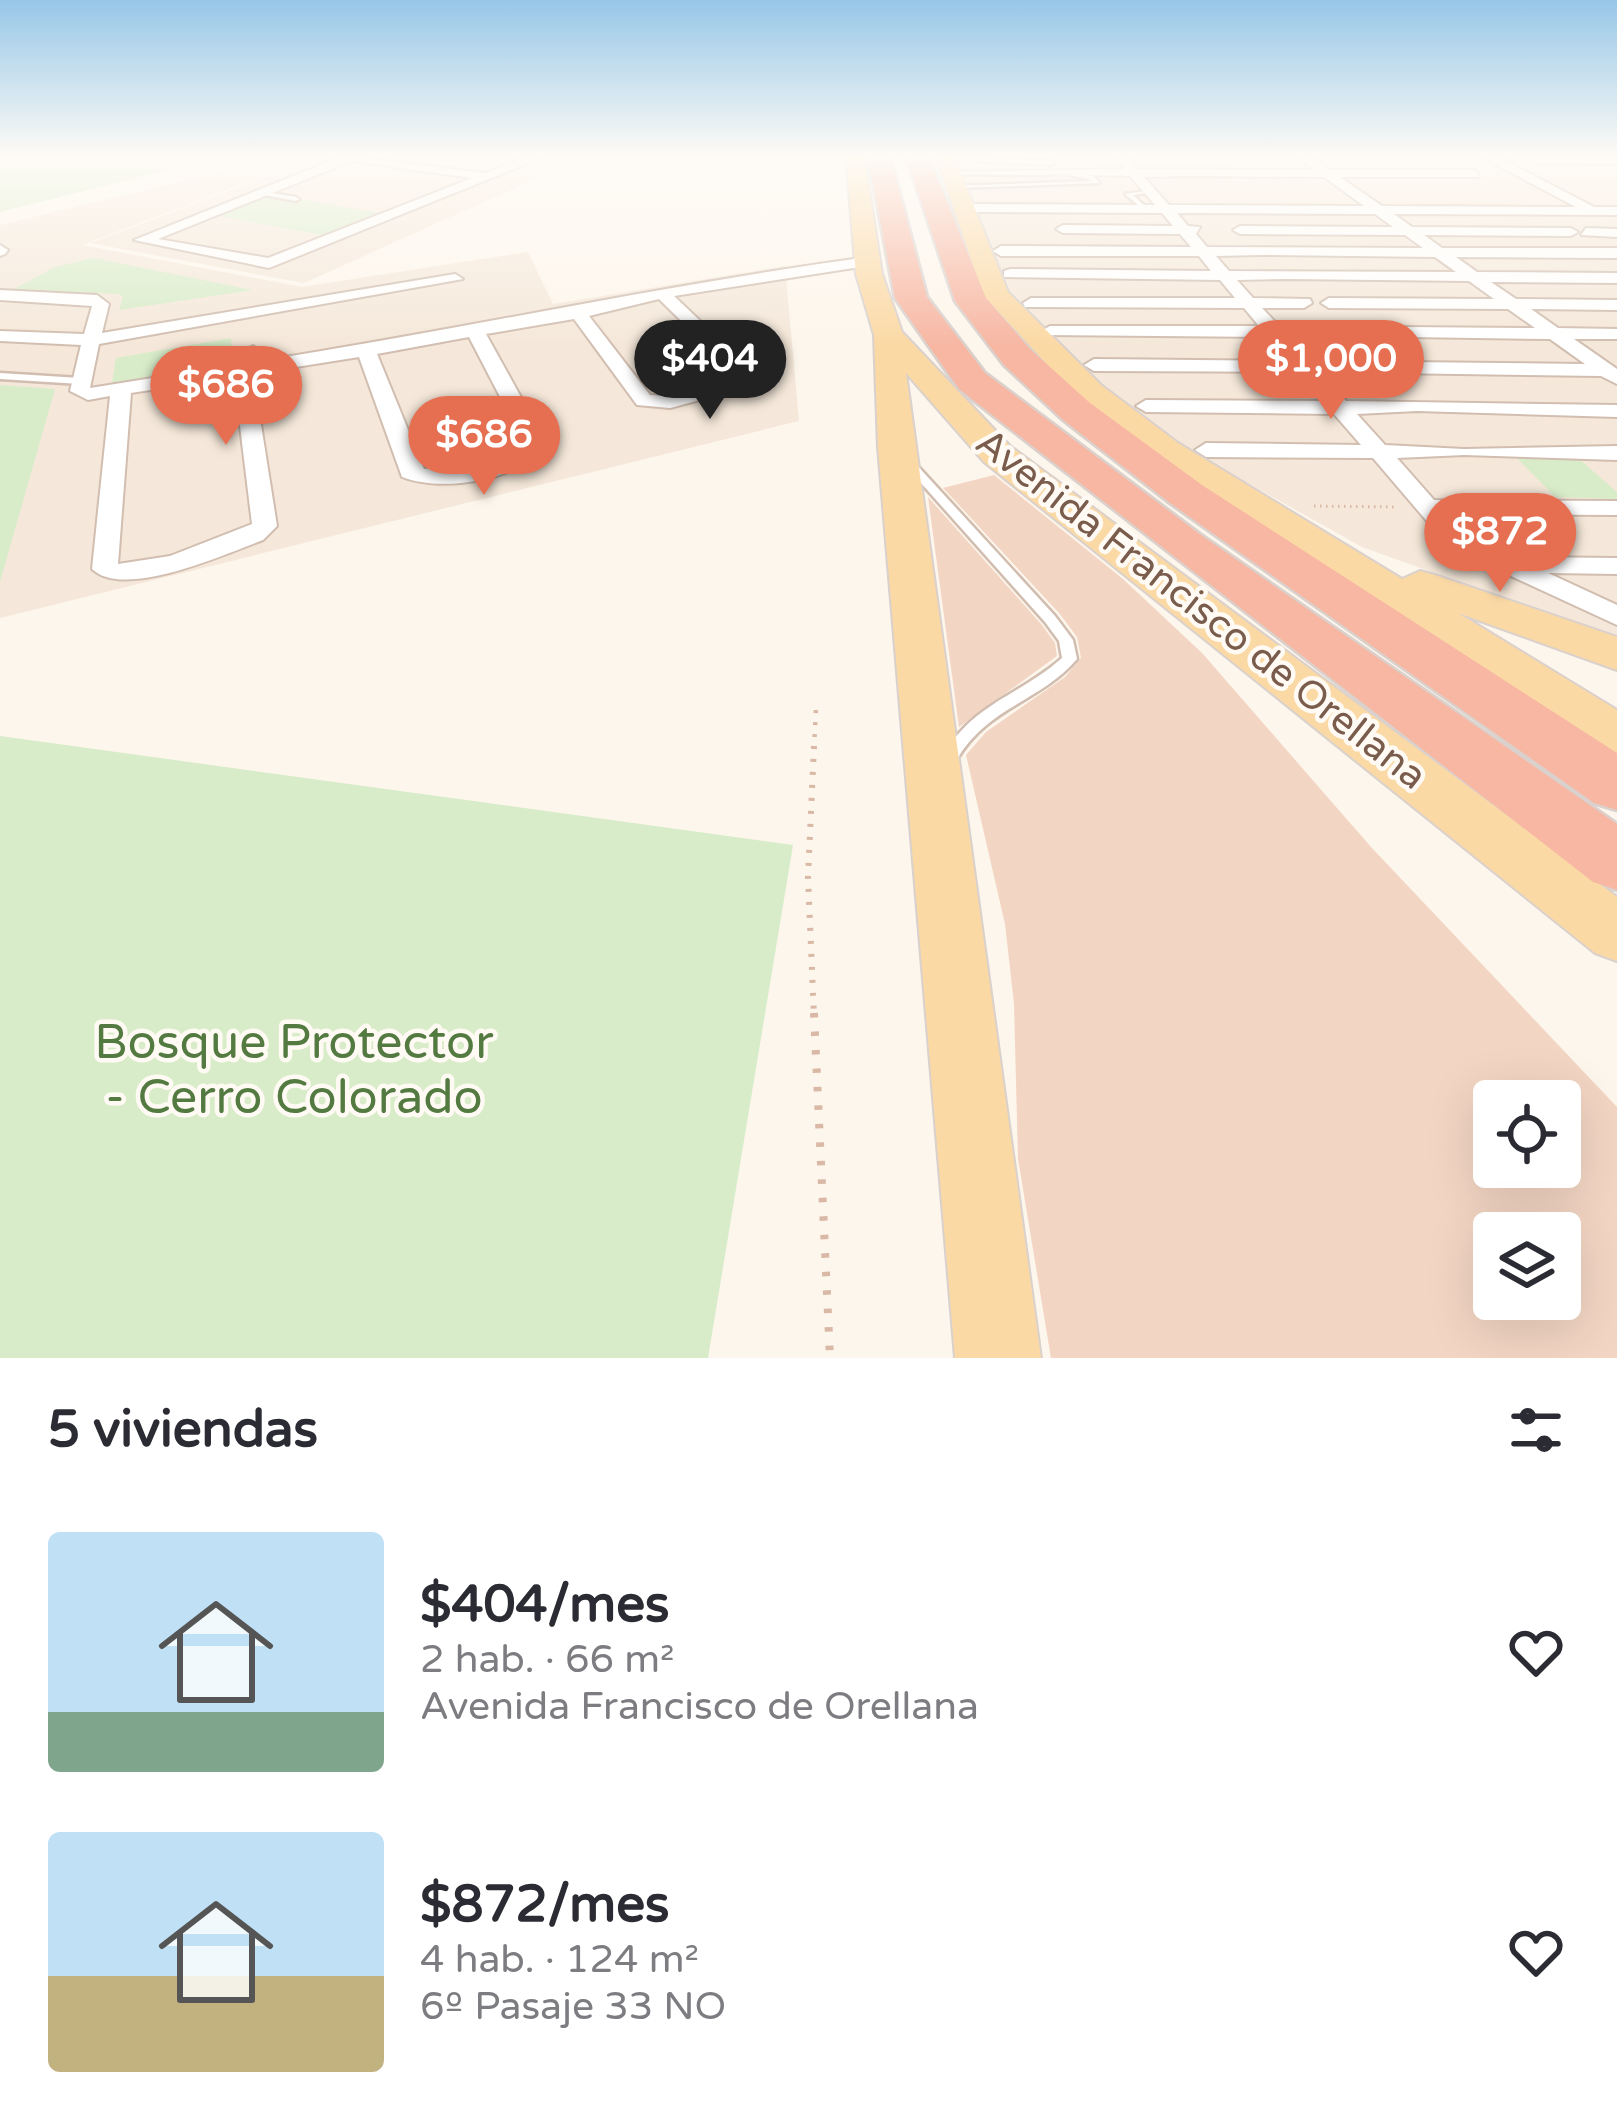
<!DOCTYPE html>
<html lang="es">
<meta charset="utf-8">
<style>
body{margin:0;font-family:"Varela Round",sans-serif;background:#f2f2f3;color:#2b2b33;height:100vh;display:flex;flex-direction:column;font-size:45px;white-space:nowrap}
*{box-sizing:border-box;margin:0}
p{font-size:39px;color:#7c7c81}
.icon{flex:none;width:66px;height:66px;fill:none;stroke:currentColor;stroke-width:2;stroke-linecap:round;stroke-linejoin:round}
.map{position:relative;height:1358px;overflow:hidden}
.side{display:flex;flex-direction:column;background:#fff;flex:1}
.side>*{flex:none}
.fabs{position:absolute;left:1473px;top:1080px;display:grid;gap:24px}
.fabs a{display:grid;place-items:center;width:108px;height:108px;border-radius:12px;background:#fff;box-shadow:0 12px 48px #0002;font-size:60px}
.price{position:absolute;translate:-50% -102px;padding:0 27px;border-radius:42px;background:#e76f51;color:#fff;font-size:39px;line-height:78px;filter:drop-shadow(0 3px 6px #0008)}
.price::after{content:'';position:absolute;left:50%;top:72px;width:36px;height:27px;margin-left:-18px;background:inherit;clip-path:polygon(0 0,100% 0,50% 100%)}
.price.selected{background:#222;color:#fff}
ul{padding:0;list-style:none}
li{display:flex;align-items:center;gap:36px;height:300px;padding:0 48px}
li span{display:grid;place-items:center;flex:none;width:336px;height:240px;border-radius:12px;color:#555}
li>.icon{margin-inline-start:auto}
span .icon{width:144px;height:144px;fill:#fffc;stroke-width:1}
li b{font-size:51px}
h2{display:flex;justify-content:space-between;align-items:center;height:144px;padding:0 48px;font-size:51px}
.map>svg:first-child{display:block}
</style>
<div class="map">
<svg width="1617" height="1358" viewBox="0 0 1617 1358">
<rect width="100%" height="100%" fill="#fdf6ec"/>
<path fill="#f5e8da" d="M288,156H317L82,245L302,287L528,252L553,304L785,266L799,421L0,618V225Z
M323,156H586L304,283L90,243Z
M941,156H1617V639L1362,547L1085,392L1022,331Z"/>
<path fill="#d8ecc9" d="M0,156H224L0,212Z
M274,195L385,214L333,237L219,216Z
M93,258L253,290L119,310L123,297L118,294L14,289L55,267Z
M231,338L233,363L112,383L116,358Z
M0,385L55,389L0,582Z
M1514,455L1578,458L1617,492V499L1555,497Z
M0,736L793,845L708,1358H0Z"/>
<path fill="#f3d5c3" fill-rule="evenodd" d="M994,475L1123,579L1202,653L1371,847L1617,1107V1358H1051L1018,1159L1014,1004L1005,924L966,755L986,732L1065,677L1081,658L1077,637L1059,613L943,488ZM1494,1101H1560V1167H1494ZM1494,1233H1560V1299H1494Z
M928,497L1042,625L1055,643L1057,656L959,727Z"/>
<g fill="none" stroke-linecap="round" stroke-linejoin="round">
<defs>
<path id="lane" d="M945,156L1051,161L1054,163L1051,165L943,159Z
M1047,172L1049,175L948,174L951,172Z
M1071,172L1093,176L1100,183L956,188L953,186L1092,181L1089,179L1069,175Z
M1152,190V192L1133,195L1147,208L1145,211L1125,194Z
M257,191L296,197L299,199L296,201L259,194Z
M0,373L80,378L85,381L80,384L0,379Z
M909,460L913,461L1055,616L1073,640L1077,659C1040,702 987,707 956,761H944L942,757C973,703 1019,696 1062,658L1059,641L1045,622L905,465V461Z"/>
<path id="street" d="M343,156L486,173L529,156H546L269,268L134,240ZM352,161L472,178L268,258L158,239Z
M1113,156H1126L1137,169L1314,170L1296,156H1310L1330,170H1475L1479,177H1340L1382,206L1576,207L1480,156H1496L1594,207H1617V215L1394,214L1412,227L1571,228L1578,232L1571,236L1424,235L1442,248H1617V258L1456,257L1477,272L1617,273V283L1491,282L1516,299L1617,300V310L1531,309L1558,328L1617,329V339H1574L1617,369V384L1601,376L1320,372L1346,401L1617,405V417L1417,411L1357,414L1385,445L1464,449L1617,446V460L1464,455L1397,458L1434,500L1617,501V515L1447,514L1515,557L1617,558V574L1548,573L1617,605V625L1500,571L1431,526L1373,458L1206,457L1195,450L1206,443L1361,445L1334,414L1146,412L1136,406L1146,400L1324,401L1299,372L1094,371L1084,365L1094,359L1289,361L1269,337L1044,335L1041,331L1050,326H1259L1244,308L1025,307L1023,303L1031,298H1235L1220,280L1004,277V271L1010,269L1211,271L1199,256H1001L993,251L1001,246L1191,247L1180,234L1063,233L1056,229L1063,225L1173,226L1162,213L962,212L955,208L962,204L1155,205L1130,176L944,172L1124,169ZM1184,176L1324,177L1364,206L1169,205L1144,177ZM1177,213L1375,214L1393,227L1240,226L1233,230L1240,234L1405,235L1423,248L1207,247L1196,234L1200,227L1188,226ZM1262,255L1435,257L1456,272L1229,271L1216,256ZM1286,279L1469,281L1494,299L1329,298L1321,303L1329,308L1508,309L1535,328L1279,326L1262,308H1304L1312,303L1310,299L1253,298L1237,280ZM1340,336L1550,339L1585,364L1309,361L1288,337Z
M1537,156H1617V164L1533,163Z
M1586,228L1617,229V237L1581,235Z
M0,245L8,250L5,254L0,256Z
M868,257L876,262L873,265L674,296L758,376L752,386L670,408L637,405L574,319L486,334L548,446C519,480 442,493 402,477L359,357L253,374L277,526L263,540C225,554 124,600 92,569L110,396L88,400L70,391L81,345L0,341V331L84,334L92,306L0,300V290L97,295L109,304L102,333L455,274L463,279L99,344L90,388L234,365L238,353L253,346L262,352L254,362C459,330 662,285 868,257ZM659,299L738,377L737,378L670,396L650,395L589,316ZM469,337L525,445L475,465L424,469L377,354ZM234,377L252,524L170,556L118,564L131,393Z"/>
<path id="primary" d="M846,156H864L882,274L902,332L1010,446L1617,897V961L1595,953L984,462L906,373L1041,1358H955L878,447L874,335L856,274Z
M936,156H954L1008,292L1101,385L1178,443L1402,579L1420,571L1435,575L1617,637V670L1458,613L1617,710V753L1599,747L1154,457L1079,399L983,295Z"/>
<path id="highway" d="M868,156H890L927,297L985,373L1201,535L1617,824V890L1593,882L959,389L895,298Z
M906,156H928L986,298L1030,349L1090,403L1202,485L1617,753V810L1594,803L1170,503L1062,419L1004,365L955,301Z"/>
</defs>
<use href="#lane" stroke="#d1beb0" stroke-width="5"/>
<use href="#street" stroke="#d1beb0" stroke-width="4"/>
<use href="#primary" stroke="#dad1cd" stroke-width="4"/>
<use href="#highway" stroke="#dad1cd" stroke-width="5"/>
<path stroke="#d9b8a5" stroke-width="3" stroke-dasharray="1.5 4.5" stroke-linecap="butt" d="M1314,506L1398,507"/>
<path stroke="#d9b8a5" stroke-width="4.5" stroke-dasharray="3 9" stroke-linecap="butt" d="M814,749L816,708"/>
<path stroke="#d9b8a5" stroke-width="6" stroke-dasharray="3 10" stroke-linecap="butt" d="M814,746L808,877L814,1016"/>
<path stroke="#d9b8a5" stroke-width="8" stroke-dasharray="4.5 14" stroke-linecap="butt" d="M814,1013L830,1358"/>
<use href="#lane" fill="#fff" fill-rule="evenodd"/>
<use href="#street" fill="#fff" fill-rule="evenodd"/>
<use href="#primary" fill="#fbd9a5" fill-rule="evenodd"/>
<use href="#highway" fill="#f7b7a3" fill-rule="evenodd"/>
</g>
<linearGradient id="sky" x2="0" y2="1"><stop stop-color="#97c7e8"/><stop offset="0.45" stop-color="#fefbf6"/><stop offset="1" stop-color="#fefbf6" stop-opacity="0"/></linearGradient>
<rect width="1617" height="346" fill="url(#sky)"/>
<g text-anchor="middle" stroke-width="9" stroke-linejoin="round" paint-order="stroke">
<g font-size="39" fill="#7a5c4d" stroke="#fffaf3">
<text transform="translate(1202 608) rotate(38)" y="14">Avenida Francisco de Orellana</text>
</g>
<g font-size="48" fill="#537a41" stroke="#fffaf3">
<text x="294" y="1058">Bosque Protector<tspan x="294" dy="55">- Cerro Colorado</tspan></text>
</g>
</g>
</svg>
<div class="fabs">
<a><svg class="icon" aria-label="locate" viewBox="0 0 24 24"><circle cx="12" cy="12" r="6"/><path d="M12 2v4M12 18v4M2 12h4M18 12h4"/></svg></a>
<a><svg class="icon" aria-label="layers" viewBox="0 0 24 24"><path d="M12 4l9 5-9 5-9-5zM3 14l9 5 9-5"/></svg></a>
</div>
<b class="price selected" style="left:710px;top:422px">$404</b>
<b class="price" style="left:1331px;top:422px">$1,000</b>
<b class="price" style="left:226px;top:448px">$686</b>
<b class="price" style="left:484px;top:498px">$686</b>
<b class="price" style="left:1500px;top:595px">$872</b>
</div>
<section class="side">
<h2>5 viviendas<svg class="icon" aria-label="filters" viewBox="0 0 24 24"><path d="M4 7h16M4 17h16"/><circle cx="9" cy="7" r="2"/><circle cx="15" cy="17" r="2"/></svg></h2>
<ul>
<li><span style="background:linear-gradient(#bfe0f5 75%,#7fa58c 0)"><svg class="icon" aria-label="home" viewBox="0 0 24 24"><path d="M3 11l9-7 9 7M6 9v11h12V9"/></svg></span><div><b>$404/mes</b><p>2 hab. · 66 m²</p><p>Avenida Francisco de Orellana</p></div><svg class="icon" aria-label="heart" viewBox="0 0 24 24"><path d="M12 20l-8-8c-3-5 5-10 8-4 3-6 11-1 8 4z"/></svg></li>
<li><span style="background:linear-gradient(#bfe0f5 60%,#c2b280 0)"><svg class="icon" aria-label="home" viewBox="0 0 24 24"><path d="M3 11l9-7 9 7M6 9v11h12V9"/></svg></span><div><b>$872/mes</b><p>4 hab. · 124 m²</p><p>6º Pasaje 33 NO</p></div><svg class="icon" aria-label="heart" viewBox="0 0 24 24"><path d="M12 20l-8-8c-3-5 5-10 8-4 3-6 11-1 8 4z"/></svg></li>
</ul>
</section>
